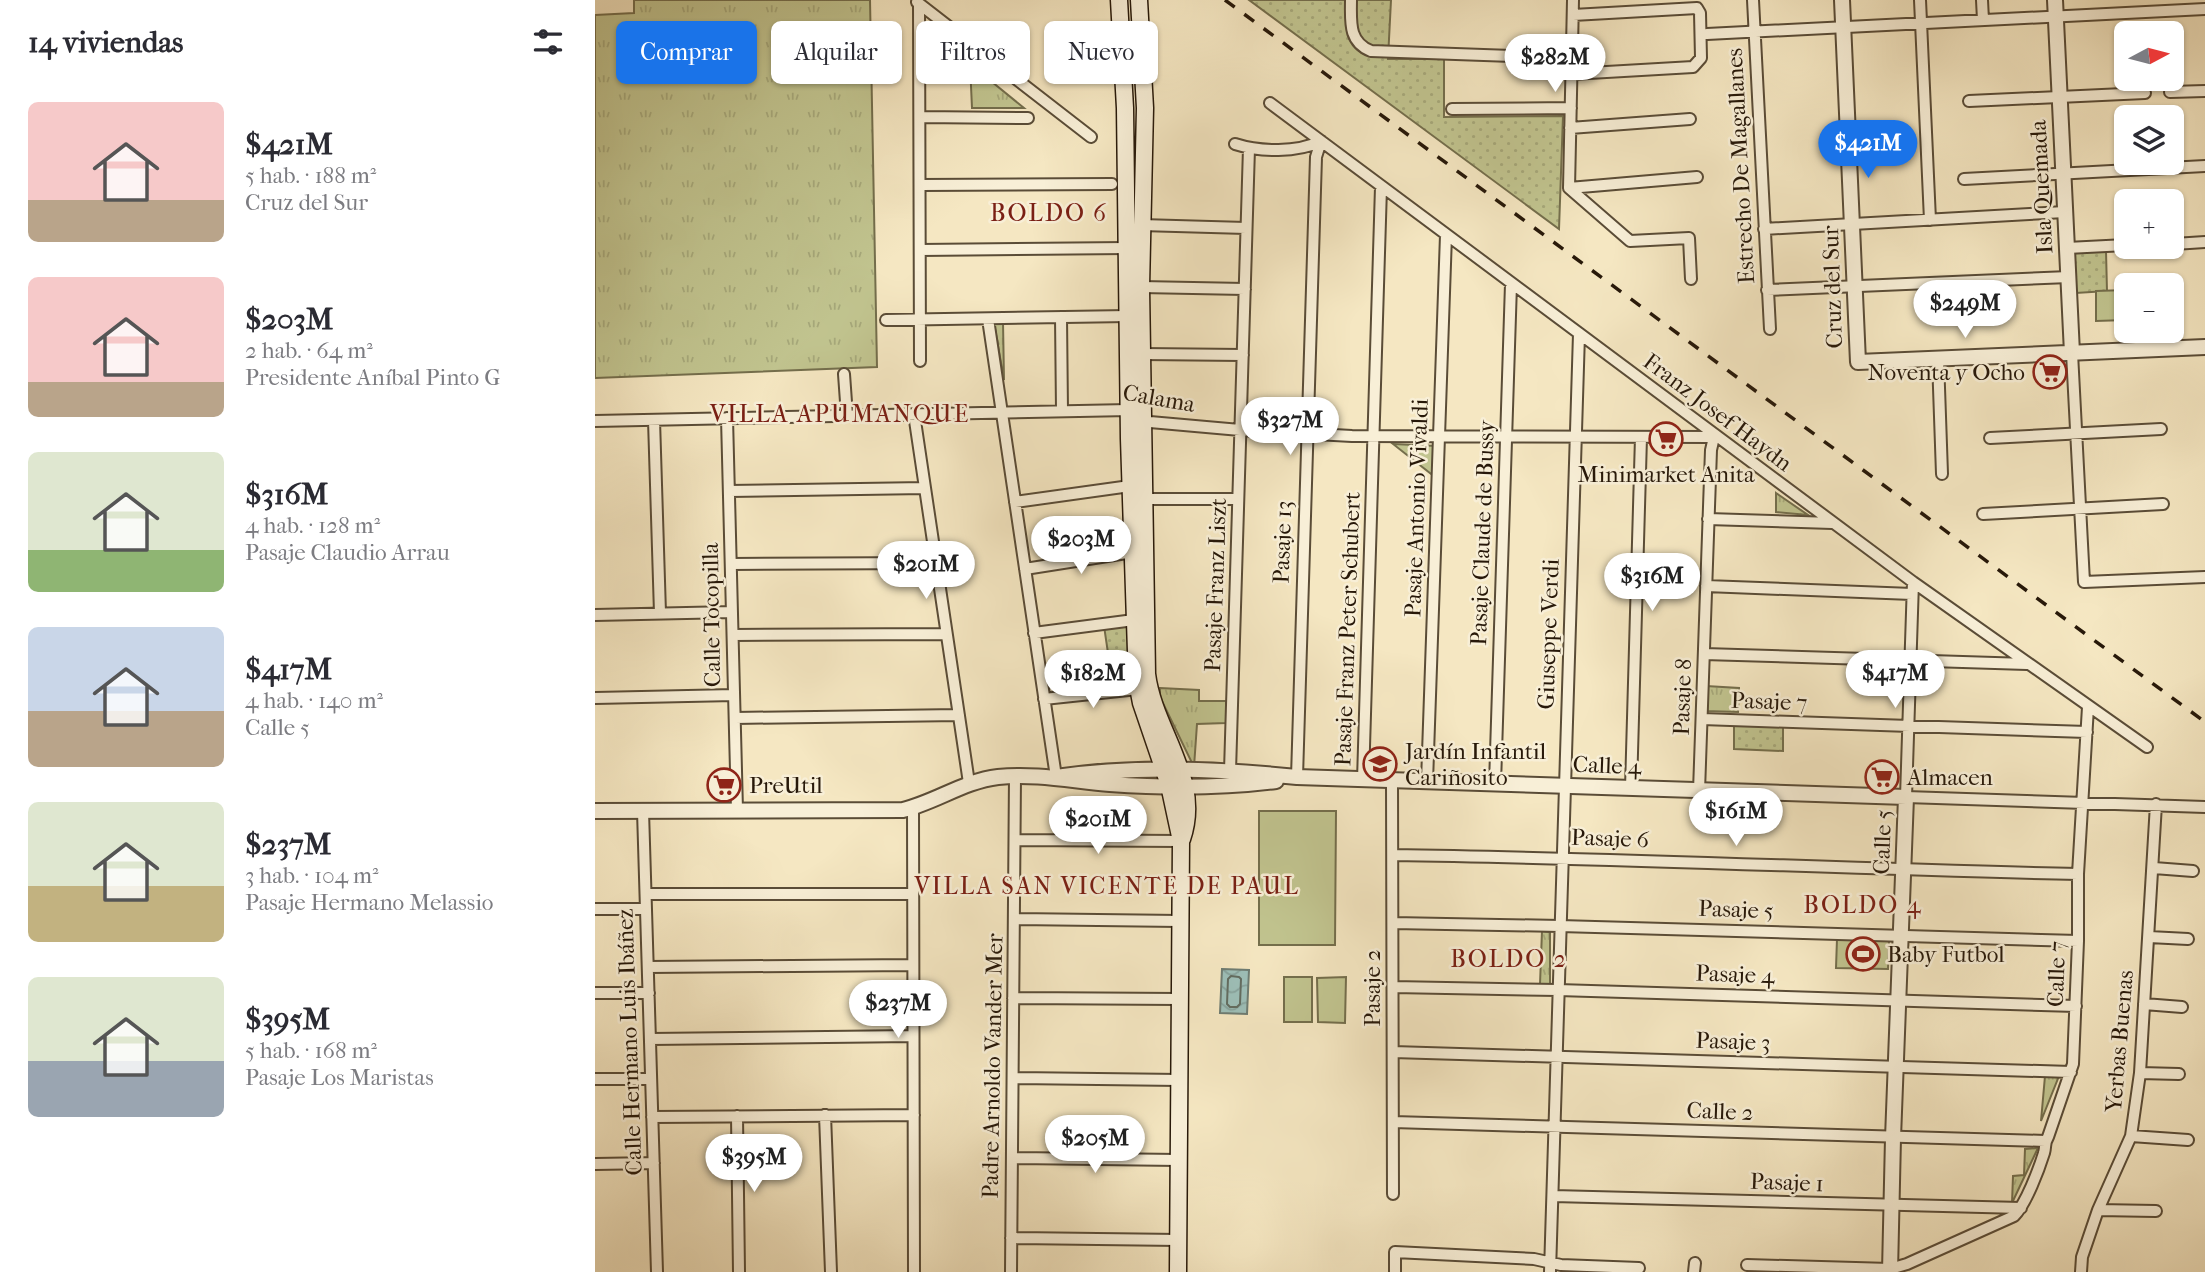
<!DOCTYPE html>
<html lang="es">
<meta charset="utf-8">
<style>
body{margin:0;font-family:"IM FELL French Canon",serif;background:#f2f2f3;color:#2b2b33;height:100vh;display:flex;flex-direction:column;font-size:26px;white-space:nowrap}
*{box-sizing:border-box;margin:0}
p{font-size:23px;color:#7c7c81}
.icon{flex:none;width:38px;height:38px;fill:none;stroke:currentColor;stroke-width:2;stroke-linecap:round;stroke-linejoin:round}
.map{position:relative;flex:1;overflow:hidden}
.panel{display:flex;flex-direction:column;background:#fff;width:595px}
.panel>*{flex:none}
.guide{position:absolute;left:21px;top:21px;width:665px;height:63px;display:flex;gap:14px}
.needle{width:46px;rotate:83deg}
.buttons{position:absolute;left:1519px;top:21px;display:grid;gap:14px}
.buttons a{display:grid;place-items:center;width:70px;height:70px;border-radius:10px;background:#fff;box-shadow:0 2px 5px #0004;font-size:35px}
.price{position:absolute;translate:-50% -60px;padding:0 16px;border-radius:24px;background:#fff;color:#222;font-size:23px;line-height:46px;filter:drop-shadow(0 2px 4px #0008)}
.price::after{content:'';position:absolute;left:50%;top:42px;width:21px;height:16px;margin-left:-10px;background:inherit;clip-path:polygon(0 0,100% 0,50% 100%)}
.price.current{background:#1a73e8;color:#fff}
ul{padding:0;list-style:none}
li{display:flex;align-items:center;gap:21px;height:175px;padding:0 28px}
li span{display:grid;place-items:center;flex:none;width:196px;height:140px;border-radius:10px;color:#555}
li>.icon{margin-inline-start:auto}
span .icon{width:84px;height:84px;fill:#fffc;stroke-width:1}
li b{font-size:30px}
h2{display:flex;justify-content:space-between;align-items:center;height:84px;padding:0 28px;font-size:30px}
.tag{padding:0 24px;border-radius:10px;background:#fff;box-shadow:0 2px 5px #0004;font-size:24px;line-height:63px}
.tag.current{background:#1a73e8;color:#fff}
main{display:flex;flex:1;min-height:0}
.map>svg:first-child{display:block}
</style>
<main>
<section class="panel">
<h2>14 viviendas<svg class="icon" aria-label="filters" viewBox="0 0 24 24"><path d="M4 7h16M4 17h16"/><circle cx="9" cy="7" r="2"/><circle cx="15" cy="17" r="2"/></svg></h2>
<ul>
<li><span style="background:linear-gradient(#f6c9c9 70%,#b9a48a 0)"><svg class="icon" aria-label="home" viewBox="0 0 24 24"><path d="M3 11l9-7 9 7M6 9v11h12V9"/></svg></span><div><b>$421M</b><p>5 hab. · 188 m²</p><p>Cruz del Sur</p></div></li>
<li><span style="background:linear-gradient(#f6c9c9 75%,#b9a48a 0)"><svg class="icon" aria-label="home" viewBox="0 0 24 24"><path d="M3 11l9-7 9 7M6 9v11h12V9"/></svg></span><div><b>$203M</b><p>2 hab. · 64 m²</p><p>Presidente Aníbal Pinto G</p></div></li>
<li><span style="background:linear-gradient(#dfe7d0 70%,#8fb573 0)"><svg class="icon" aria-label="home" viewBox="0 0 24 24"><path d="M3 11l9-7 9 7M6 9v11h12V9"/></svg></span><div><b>$316M</b><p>4 hab. · 128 m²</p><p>Pasaje Claudio Arrau</p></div></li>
<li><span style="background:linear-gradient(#c9d6e8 60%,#b9a48a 0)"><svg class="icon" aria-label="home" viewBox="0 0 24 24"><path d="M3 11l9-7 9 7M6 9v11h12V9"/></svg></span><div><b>$417M</b><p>4 hab. · 140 m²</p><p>Calle 5</p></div></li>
<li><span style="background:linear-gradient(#dfe7d0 60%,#c2b280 0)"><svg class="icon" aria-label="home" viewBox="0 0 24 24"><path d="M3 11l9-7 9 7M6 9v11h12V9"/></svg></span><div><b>$237M</b><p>3 hab. · 104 m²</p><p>Pasaje Hermano Melassio</p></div></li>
<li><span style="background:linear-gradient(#dfe7d0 60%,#9aa5b1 0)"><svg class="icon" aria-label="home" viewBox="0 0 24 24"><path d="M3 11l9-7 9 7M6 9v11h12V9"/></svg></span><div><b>$395M</b><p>5 hab. · 168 m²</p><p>Pasaje Los Maristas</p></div></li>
</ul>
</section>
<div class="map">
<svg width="1610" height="1272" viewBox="0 0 1610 1272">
<defs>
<pattern id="grass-tufts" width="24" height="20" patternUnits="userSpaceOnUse" patternTransform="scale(1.75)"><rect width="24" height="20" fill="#c1c48f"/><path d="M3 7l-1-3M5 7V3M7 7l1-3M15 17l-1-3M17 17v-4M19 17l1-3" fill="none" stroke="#a6a87a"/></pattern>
<pattern id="park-dots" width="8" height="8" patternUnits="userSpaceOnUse" patternTransform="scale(1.75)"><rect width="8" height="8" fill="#c1c48f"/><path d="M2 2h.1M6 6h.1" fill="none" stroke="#a6a87a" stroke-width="1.8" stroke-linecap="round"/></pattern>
<pattern id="water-waves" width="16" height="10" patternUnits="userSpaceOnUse" patternTransform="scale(1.75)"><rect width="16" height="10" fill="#9dbfb8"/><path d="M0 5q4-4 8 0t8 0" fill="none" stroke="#87a39d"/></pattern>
</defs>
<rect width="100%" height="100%" fill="#f5e7c2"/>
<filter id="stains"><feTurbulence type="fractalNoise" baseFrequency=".00286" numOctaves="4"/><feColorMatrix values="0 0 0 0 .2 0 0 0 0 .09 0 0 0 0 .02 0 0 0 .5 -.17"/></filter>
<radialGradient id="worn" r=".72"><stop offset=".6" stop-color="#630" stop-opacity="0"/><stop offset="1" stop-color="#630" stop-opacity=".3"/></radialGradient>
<path fill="url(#grass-tufts)" stroke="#746e4c" stroke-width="2" d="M39,0H275L282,367L0,378V15L39,13Z
M375,64L429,108H377Z
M408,322L409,380L399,323Z
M798,444L842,446L840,477Z
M1181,493L1213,515L1181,512Z
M1111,686L1144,688L1143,712L1110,711Z
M565,688L604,690V701H631V723L602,724L599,767L565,697Z
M947,931L955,932V984H945Z
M1450,1076H1464L1446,1121Z
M1443,1148L1417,1203L1418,1176L1429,1175L1430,1149Z"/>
<path fill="url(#park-dots)" stroke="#746e4c" stroke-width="2" d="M654,0H796L793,59H849V117L968,116L964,229Z
M1511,251L1512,291L1481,293L1478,252Z
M535,623L538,683L518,687L509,626Z
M1139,723L1188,725V751L1139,749Z"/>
<path fill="#c1c48f" stroke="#746e4c" stroke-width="2" d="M1531,290V320L1501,321V291Z
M664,811H741L740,945H664Z
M1242,939L1294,940L1293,969L1241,968Z
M689,977H717V1022H689Z
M751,977L750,1023L723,1022L722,978Z"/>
<path fill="url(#water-waves)" stroke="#6e7c72" stroke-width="2" d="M627,969L654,970L652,1014L625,1013Z"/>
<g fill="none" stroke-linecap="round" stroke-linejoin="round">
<path stroke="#626c60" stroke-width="2" d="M636,976L644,977L646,979L645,1004L642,1007H635L632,1004L633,979Z"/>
<defs>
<path id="minor" d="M756,0C756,21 753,42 776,51L977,58
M1158,0L1175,329
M1325,0L1335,220
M1387,0L1388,20
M322,2L496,137
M324,4L325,361
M1112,34L1610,9
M977,74L1098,67L1106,58L1105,13L1102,8L978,15
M1575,92L1610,91
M1374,101L1550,93
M675,103L1318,582L1552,747
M857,109L976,108
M325,117L433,118
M975,128L1095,119
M640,144C665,152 702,153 726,141
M1369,179L1610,166
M325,185L517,184
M974,188L978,0
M974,188L1035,241L1094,238L1096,279
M974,188L1102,177
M546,225L651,228
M1169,229L1470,212
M1579,244L1610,242
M1472,248L1531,245
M325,250L533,248
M546,287L650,289
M1172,290L1474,277
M466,317L467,411
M393,319L461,777
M291,320L533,316
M1477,353L1489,582L1610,577
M547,354L648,355
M1343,359L1347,474
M249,374L252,416
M319,414L374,783
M132,418L142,810
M59,420L65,613
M0,421L534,410L547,421L555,422L645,430L757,436L1119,437L1116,450L1104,791
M1395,438L1566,429
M134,491L330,488
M549,499H643
M420,502L535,486
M1388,514L1568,504
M1113,519L1237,523
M136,564L341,563
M430,569L538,552
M1318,582L1311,797L1610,807
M1111,586L1317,594
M0,615L137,612
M439,633L539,620
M138,635L351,634
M1109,654L1432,664
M0,698L139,695
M449,699L543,689
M140,718L364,715
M1107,719L1492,732
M635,771L654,148
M702,777L721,157L726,141
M768,780L786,187
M797,781L798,1194
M832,782L851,235
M900,784L916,284
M1036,788L1046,437
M318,807L319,1272
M48,811L62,1272
M420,840L586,841
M798,855C1026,858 1254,869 1483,874
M1559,868L1598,871
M51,894H318
M0,909H51
M419,919L585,921
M798,923L965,926L1483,941
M1554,937L1593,939
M53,967L318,965
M798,987L963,990L1481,1006
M0,993H54
M418,998L585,999
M1549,1004L1587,1007
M55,1039L318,1036
M798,1052L1476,1072
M1545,1073L1584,1074
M418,1078L585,1080
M0,1079H56
M230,1115L236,1272
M142,1116L144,1272
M57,1117L319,1115
M798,1122L1450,1141
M1536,1136L1593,1140
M417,1158L584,1160
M0,1164L59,1163
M958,1196L1426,1208
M1503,1210L1561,1211
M416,1238L584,1240
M1152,1265L1295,1269L1312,1264L1419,1216C1431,1204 1444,1169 1449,1153C1451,1146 1449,1143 1453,1137L1478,1064L1483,941V874L1493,707
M416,1272L420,776
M800,1272V1252L939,1259L966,1265L1044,1268
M955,1272L984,334
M1099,1272L1100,1263
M1486,1272L1487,1257L1503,1210L1536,1136L1545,1073L1561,804"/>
<path id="tertiary" d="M1247,0L1263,362L1610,347
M1460,0L1477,353
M461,777C540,765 623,769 702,777L1311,797L1298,1138L1295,1272
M0,811L308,810C341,802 369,781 403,777C441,773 478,781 515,784C570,788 627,788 681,781"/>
<path id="secondary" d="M524,0L530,108L534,439L542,682L546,703L574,785L586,841L583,1272
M544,0L550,108L546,287L552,674C559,731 608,779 587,839"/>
</defs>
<use href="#minor" stroke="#5a4c37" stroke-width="14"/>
<use href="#tertiary" stroke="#5a4c37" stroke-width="18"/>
<use href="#secondary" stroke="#271809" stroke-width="19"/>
<use href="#minor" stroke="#f8efd7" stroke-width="10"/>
<use href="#tertiary" stroke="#f8efd7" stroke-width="14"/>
<use href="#secondary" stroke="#f8efd7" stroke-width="16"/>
<path stroke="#271809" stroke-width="3.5" stroke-dasharray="12 12" stroke-linecap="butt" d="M630,0L1610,722"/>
</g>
<defs>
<symbol id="supermarket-ring" viewBox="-11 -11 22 22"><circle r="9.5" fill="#f8efd7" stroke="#8f2418" stroke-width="1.5"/><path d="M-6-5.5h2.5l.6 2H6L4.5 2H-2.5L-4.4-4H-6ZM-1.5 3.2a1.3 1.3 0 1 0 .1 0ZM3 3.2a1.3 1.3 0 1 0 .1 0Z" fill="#8f2418"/></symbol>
<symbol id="school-ring" viewBox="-11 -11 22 22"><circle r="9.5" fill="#f8efd7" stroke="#8f2418" stroke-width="1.5"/><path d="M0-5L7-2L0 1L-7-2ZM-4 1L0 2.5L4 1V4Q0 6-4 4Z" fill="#8f2418"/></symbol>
<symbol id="stadium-ring" viewBox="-11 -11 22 22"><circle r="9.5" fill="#f8efd7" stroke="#8f2418" stroke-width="1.5"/><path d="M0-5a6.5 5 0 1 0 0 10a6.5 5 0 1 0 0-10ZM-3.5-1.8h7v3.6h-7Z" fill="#8f2418"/></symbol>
</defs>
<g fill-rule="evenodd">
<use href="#supermarket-ring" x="1436" y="353" width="38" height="38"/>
<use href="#supermarket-ring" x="1052" y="420" width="38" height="38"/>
<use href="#school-ring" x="766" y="745" width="38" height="38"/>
<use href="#supermarket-ring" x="1268" y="758" width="38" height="38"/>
<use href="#supermarket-ring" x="110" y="766" width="38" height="38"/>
<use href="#stadium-ring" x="1249" y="935" width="38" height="38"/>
</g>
<g text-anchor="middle" stroke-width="5" stroke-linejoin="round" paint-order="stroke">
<g font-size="23" fill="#271809" stroke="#f8efd7">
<text transform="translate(1145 166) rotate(-93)" y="8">Estrecho De Magallanes</text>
<text transform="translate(1446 187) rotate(-93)" y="8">Isla Quemada</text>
<text transform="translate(1237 287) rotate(-92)" y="8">Cruz del Sur</text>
<text transform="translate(564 398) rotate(10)" y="8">Calama</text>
<text transform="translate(1123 412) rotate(37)" y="8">Franz Josef Haydn</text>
<text transform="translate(821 508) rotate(-88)" y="8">Pasaje Antonio Vivaldi</text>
<text transform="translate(887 533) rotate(-88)" y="8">Pasaje Claude de Bussy</text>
<text transform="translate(687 542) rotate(-88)" y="8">Pasaje 13</text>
<text transform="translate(620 585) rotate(-88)" y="8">Pasaje Franz Liszt</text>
<text transform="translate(116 615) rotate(-91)" y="8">Calle Tocopilla</text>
<text transform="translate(752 629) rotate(-88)" y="8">Pasaje Franz Peter Schubert</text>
<text transform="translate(953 634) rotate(-88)" y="8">Giuseppe Verdi</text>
<text transform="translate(1087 697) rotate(-88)" y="8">Pasaje 8</text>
<text transform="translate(1174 701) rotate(2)" y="8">Pasaje 7</text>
<text transform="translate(1012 765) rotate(2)" y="8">Calle 4</text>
<text transform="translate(1015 838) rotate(2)" y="8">Pasaje 6</text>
<text transform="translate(1287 842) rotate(-88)" y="8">Calle 5</text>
<text transform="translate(1141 909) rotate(2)" y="8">Pasaje 5</text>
<text transform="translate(1140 974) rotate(2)" y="8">Pasaje 4</text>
<text transform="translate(1461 974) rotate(-88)" y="8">Calle 7</text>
<text transform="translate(777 988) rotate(-90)" y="8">Pasaje 2</text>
<text transform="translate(1138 1041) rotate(2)" y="8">Pasaje 3</text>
<text transform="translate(1524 1041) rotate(-85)" y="8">Yerbas Buenas</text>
<text transform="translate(34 1042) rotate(-92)" y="8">Calle Hermano Luis Ibáñez</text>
<text transform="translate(397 1066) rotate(-89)" y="8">Padre Arnoldo Vander Mer</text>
<text transform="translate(1125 1111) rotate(2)" y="8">Calle 2</text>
<text transform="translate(1192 1182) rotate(2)" y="8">Pasaje 1</text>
</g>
<g font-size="23" fill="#271809" stroke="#f8efd7" text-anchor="start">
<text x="1430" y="380" text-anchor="end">Noventa y Ocho</text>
<text x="1071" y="482" text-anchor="middle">Minimarket Anita</text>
<text x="810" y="759">Jardín Infantil<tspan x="810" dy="26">Cariñosito</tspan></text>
<text x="1312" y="785">Almacen</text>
<text x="154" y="793">PreUtil</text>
<text x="1292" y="962">Baby Futbol</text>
</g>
<g font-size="24" letter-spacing="2" fill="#7a1f14" stroke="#f8efd7">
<text x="454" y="221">BOLDO 6</text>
<text x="245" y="422">VILLA APUMANQUE</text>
<text x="512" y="894">VILLA SAN VICENTE DE PAUL</text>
<text x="1268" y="913">BOLDO 4</text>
<text x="914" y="967">BOLDO 2</text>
</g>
</g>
<rect width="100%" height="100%" filter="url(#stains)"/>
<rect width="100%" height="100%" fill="url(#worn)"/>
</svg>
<div class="buttons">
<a><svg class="needle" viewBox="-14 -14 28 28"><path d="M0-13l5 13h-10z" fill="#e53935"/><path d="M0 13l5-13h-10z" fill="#7c7c81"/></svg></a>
<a><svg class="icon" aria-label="layers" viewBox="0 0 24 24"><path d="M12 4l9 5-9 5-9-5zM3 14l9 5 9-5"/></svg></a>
<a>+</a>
<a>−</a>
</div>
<b class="price" style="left:960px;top:94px">$282M</b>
<b class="price current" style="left:1273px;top:180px">$421M</b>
<b class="price" style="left:1370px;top:340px">$249M</b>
<b class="price" style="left:695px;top:457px">$327M</b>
<b class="price" style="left:486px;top:576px">$203M</b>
<b class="price" style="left:331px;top:601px">$201M</b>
<b class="price" style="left:1057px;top:613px">$316M</b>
<b class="price" style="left:498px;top:710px">$182M</b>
<b class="price" style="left:1300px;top:710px">$417M</b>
<b class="price" style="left:1141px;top:848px">$161M</b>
<b class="price" style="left:503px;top:856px">$201M</b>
<b class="price" style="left:303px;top:1040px">$237M</b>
<b class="price" style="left:500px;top:1175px">$205M</b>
<b class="price" style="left:159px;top:1194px">$395M</b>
<div class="guide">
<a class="tag current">Comprar</a>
<a class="tag">Alquilar</a>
<a class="tag">Filtros</a>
<a class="tag">Nuevo</a>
</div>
</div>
</main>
